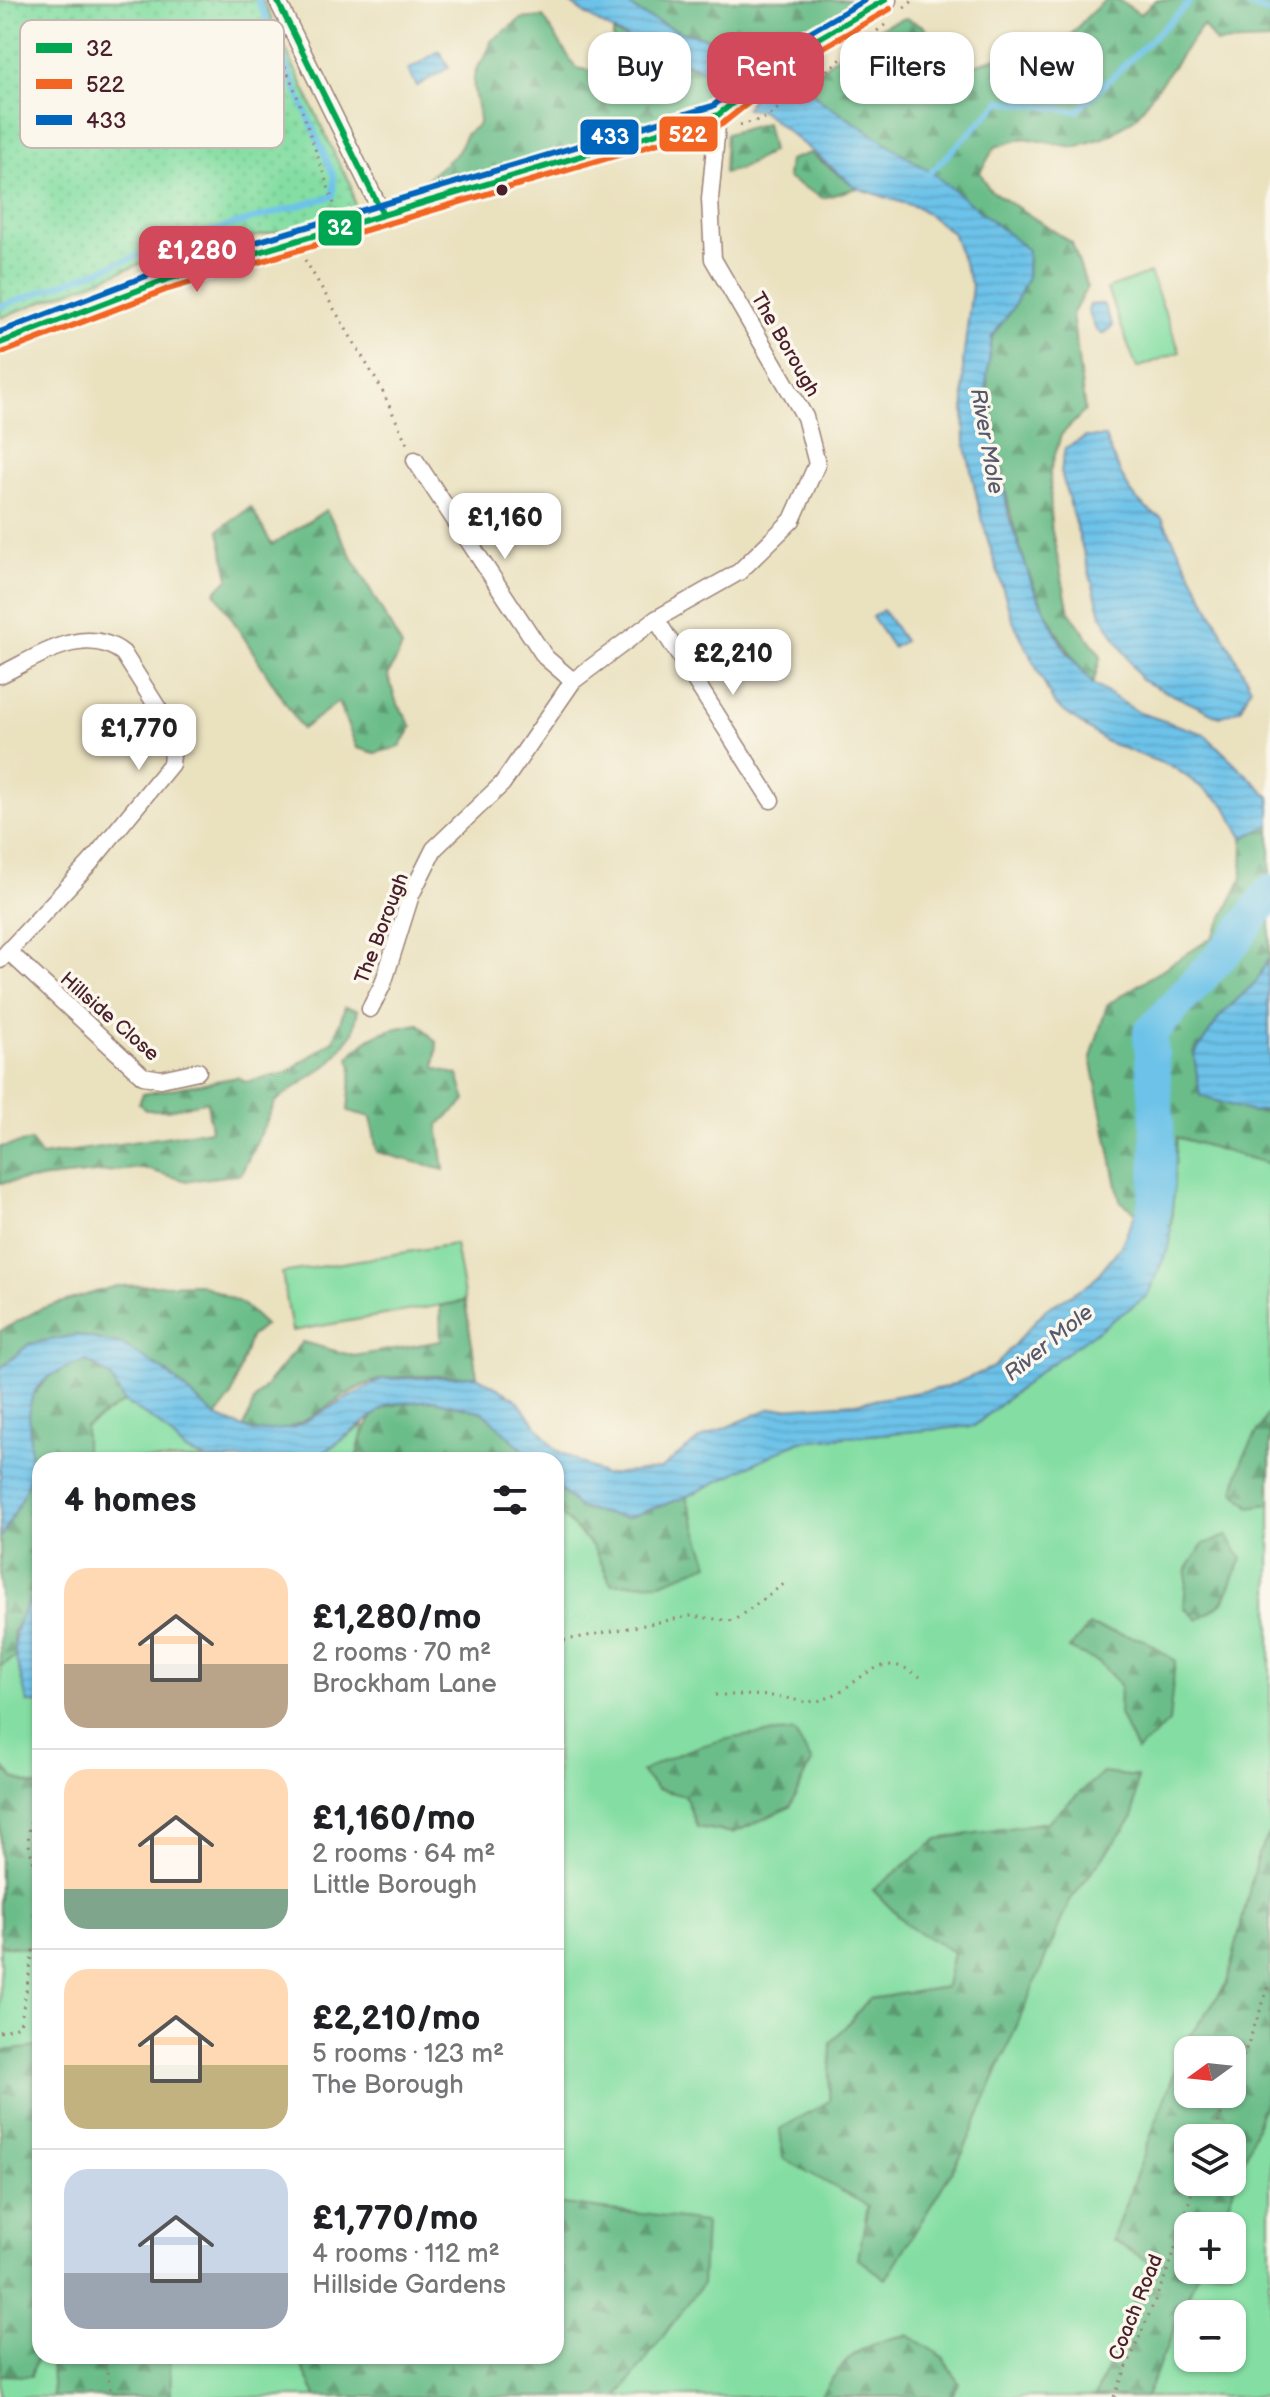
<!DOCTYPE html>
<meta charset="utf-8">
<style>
body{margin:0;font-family:"Balsamiq Sans",sans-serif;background:#f6f6f6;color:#202124;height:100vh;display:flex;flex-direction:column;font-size:30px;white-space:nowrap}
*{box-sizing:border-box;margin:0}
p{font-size:26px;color:#757577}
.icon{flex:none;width:44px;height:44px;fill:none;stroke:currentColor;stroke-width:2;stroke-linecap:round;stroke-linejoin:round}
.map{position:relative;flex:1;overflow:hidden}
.drawer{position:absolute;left:32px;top:1452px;width:532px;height:912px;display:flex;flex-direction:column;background:#fff;border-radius:24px;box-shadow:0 2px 6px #0004}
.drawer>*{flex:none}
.banner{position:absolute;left:588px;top:32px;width:562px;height:72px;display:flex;gap:16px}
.needle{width:52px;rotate:255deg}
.fabs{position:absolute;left:1174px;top:2036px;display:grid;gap:16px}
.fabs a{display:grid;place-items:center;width:72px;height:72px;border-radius:16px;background:#fff;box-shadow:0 2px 6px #0004;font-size:40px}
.price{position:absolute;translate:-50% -68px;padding:0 18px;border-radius:16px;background:#fff;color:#222;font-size:26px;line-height:52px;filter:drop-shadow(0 2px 4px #0008)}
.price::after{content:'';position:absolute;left:50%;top:48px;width:24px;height:18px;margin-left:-12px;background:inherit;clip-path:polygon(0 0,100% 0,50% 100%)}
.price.selected{background:#d1495b;color:#fff}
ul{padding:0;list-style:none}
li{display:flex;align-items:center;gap:24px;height:200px;padding:0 32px}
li+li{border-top:2px solid #e0e0e0}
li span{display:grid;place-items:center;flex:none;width:224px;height:160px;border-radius:24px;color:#555}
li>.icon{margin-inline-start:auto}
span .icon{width:96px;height:96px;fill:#fffc;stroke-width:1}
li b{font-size:34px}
h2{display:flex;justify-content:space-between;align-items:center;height:96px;padding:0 32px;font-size:34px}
.tag{padding:0 28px;border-radius:24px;background:#fff;box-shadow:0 2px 6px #0004;font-size:28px;line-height:72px}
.tag.selected{background:#d1495b;color:#fff}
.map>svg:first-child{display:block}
</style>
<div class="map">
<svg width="1270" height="2397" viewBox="0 0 1270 2397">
<defs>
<pattern id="forest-firs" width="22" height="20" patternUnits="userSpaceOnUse" patternTransform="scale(2)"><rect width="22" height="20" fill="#6bbd89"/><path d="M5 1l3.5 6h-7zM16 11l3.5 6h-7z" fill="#5a9970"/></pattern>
<pattern id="park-dots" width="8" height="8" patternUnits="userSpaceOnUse" patternTransform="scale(2)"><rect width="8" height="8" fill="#84dea3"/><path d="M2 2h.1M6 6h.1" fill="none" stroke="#74be8c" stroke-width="1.8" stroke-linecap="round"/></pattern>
<pattern id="water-rules" width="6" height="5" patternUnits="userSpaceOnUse" patternTransform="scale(2)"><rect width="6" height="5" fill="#6cc2e9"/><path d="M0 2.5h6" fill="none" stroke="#5fa6c8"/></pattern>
</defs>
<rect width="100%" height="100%" fill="#fbf7ec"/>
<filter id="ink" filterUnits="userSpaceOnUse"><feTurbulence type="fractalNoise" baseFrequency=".0125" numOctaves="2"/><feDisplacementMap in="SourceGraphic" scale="16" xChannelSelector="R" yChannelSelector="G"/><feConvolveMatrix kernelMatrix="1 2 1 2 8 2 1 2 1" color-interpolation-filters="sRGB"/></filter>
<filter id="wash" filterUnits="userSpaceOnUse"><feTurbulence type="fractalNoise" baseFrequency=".006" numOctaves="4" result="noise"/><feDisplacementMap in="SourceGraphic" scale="32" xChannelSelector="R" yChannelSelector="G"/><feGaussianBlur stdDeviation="1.8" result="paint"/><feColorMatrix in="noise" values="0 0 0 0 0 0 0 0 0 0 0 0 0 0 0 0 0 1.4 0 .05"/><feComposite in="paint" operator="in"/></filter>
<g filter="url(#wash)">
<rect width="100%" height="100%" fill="#eae1bf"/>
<path fill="#84dea3" stroke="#677e67" stroke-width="2" fill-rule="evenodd" d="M1150,273L1180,352L1137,368L1107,289Z
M1176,1137L1270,1164V1834L1258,1854L1228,1982L1270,1997V2397H0V1945L28,1948L40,1945V2356H556V1509L593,1547L612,1584L708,1564L686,1497L800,1441L974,1426L1042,1370L1170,1243ZM1188,2050H1232V2094H1188ZM1188,2138H1232V2182H1188ZM1188,2226H1232V2270H1188ZM1188,2314H1232V2358H1188Z
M455,1244L465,1301L292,1331L282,1273Z
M124,1402L158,1423L186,1451L208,1460H85V1427Z
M364,1425L357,1455L365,1460H314Z
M16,1657L28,1703H40V1787L14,1779L0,1764V1666Z"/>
<path fill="url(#forest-firs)" stroke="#5a6e5a" stroke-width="2" fill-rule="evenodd" d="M621,0H862L863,2L786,52L741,46L681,32L647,17Z
M1106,0H1119L1140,14L1156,0H1270V41L1216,43L1203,25L1136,117L1109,136L1074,147L1024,138L995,147L980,172L989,189L1072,243L1087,287L1072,315L1085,411L1061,435L1050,471L1051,527L1069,611L1101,656L1093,684C1030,607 1011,532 995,436C989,404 982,370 992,338C996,328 1007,317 1013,308L935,175L820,100L803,83C842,54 859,32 906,18L923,26L944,53L974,65L1009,54L1026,81C1058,58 1075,23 1106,0Z
M543,17L576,68L599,72L613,50V32L677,62L738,81L711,107L490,174L426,189L424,181L457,153L466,134L479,124C480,108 470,89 475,74C479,61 488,58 491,41L521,19Z
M766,123L772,151L740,169L724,173L726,134Z
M810,153L857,188L823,198L787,178L789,160Z
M251,507L272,545L326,510L402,647L388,676L396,701L412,727L400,747L375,753L357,748L338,702L302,729L215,592L229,578L219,530Z
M1270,825V958L1257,981L1221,1015L1252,1112L1270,1109V1164L1177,1137L1171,1226L1136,1212L1120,1201L1091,1058L1107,1005L1213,937L1242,879L1243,838Z
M345,1007L358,1010L353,1033L330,1063L276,1101L241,1174L187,1181L143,1168L0,1183V1147L31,1141L41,1156L211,1130L207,1101L168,1110H145L139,1103L143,1094L238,1077L245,1082L286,1073L334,1040Z
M419,1024L437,1043L435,1068L458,1075L466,1101L438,1125L444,1170L377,1152L371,1117L348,1111L352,1067L349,1058C369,1033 388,1029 419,1024Z
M200,1284L241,1303L265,1325L250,1337L231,1397L216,1417L166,1372L123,1345L77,1335L29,1344L0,1369V1331L40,1309L116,1286Z
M465,1301L477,1376C447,1377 414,1374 384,1379C335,1387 298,1448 244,1428L255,1399L302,1342L354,1356L441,1341L440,1306Z
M87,1361L110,1376L124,1402L85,1427V1460H40V1584L13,1633L16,1657L0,1666V1538L31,1473L27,1424L31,1397L55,1370Z
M434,1400L483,1412L534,1460H365L357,1456C370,1402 383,1405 434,1400Z
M1267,1415L1270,1416V1504L1250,1507L1234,1491L1243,1458Z
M556,1485L579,1508L626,1518L686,1497L709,1564L661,1583L612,1584L593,1547L556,1509Z
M1227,1536L1242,1559L1223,1602L1198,1620L1184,1607L1187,1569L1203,1544Z
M1089,1626L1145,1640L1175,1661L1169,1722L1137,1751L1119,1714L1120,1685L1100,1663L1069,1649Z
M794,1732L812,1762L790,1807L733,1833L697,1827L685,1796L657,1789L641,1772C693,1743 736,1734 794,1732Z
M0,1764L14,1779L40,1787V1945L28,1948L0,1945Z
M1102,1773L1137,1777L1133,1817L1069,1902L963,2153L886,2279L858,2258L868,2206L783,2158L780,2129L829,2101L831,2043L869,1999L946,1987L953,1952L908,1926L873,1890L938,1839L1047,1822Z
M1270,1834V2065L1263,2108L1220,2226H1188V2270H1199L1146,2397H1095L1150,2262L1112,2240L1186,2041L1227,1983L1258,1854ZM1188,2050H1232V2094H1188ZM1188,2138H1232V2182H1188Z
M40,2047V2356H170L171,2397H53L51,2365L37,2357L31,2376L0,2375V2060L1,2051Z
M556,2203L705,2222L702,2284L618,2397H317L297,2356H556Z
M908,2335L943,2357L959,2383L951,2397H820C846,2356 860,2343 908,2335Z"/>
<path fill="url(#park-dots)" stroke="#677e67" stroke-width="2" d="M0,0H263L341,168L350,182L355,207L347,216L150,260L0,318Z"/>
<path fill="url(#water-rules)" stroke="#5b708a" stroke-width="2" d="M566,0H621L647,17L681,32L741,46L786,52L738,81C676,61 617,40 566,0Z
M439,51L449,67L417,86L408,70Z
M810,61L819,71L804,83L820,100L935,175L1028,250L1027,279L1013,308L992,337L986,386L1009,517L1033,587L1063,647L1093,684L1140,713L1204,734L1270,797V825L1243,838L1225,805L1175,768L1107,742L1055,705L1012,619L981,517L965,442L963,362L972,286L952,232L919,208L857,188L761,110L746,109L751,99L789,65L796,70Z
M1103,304L1113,326L1102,334L1096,330L1088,311L1090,305Z
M1086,437H1105C1119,469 1128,503 1162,518L1251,687L1240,709L1220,717L1141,680L1101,614L1061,472L1065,448Z
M883,610L904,641L893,648L872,617Z
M1268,958L1270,1109L1252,1112L1200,1096L1194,1055L1221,1015L1257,981Z
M1136,1212L1171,1226L1170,1244L1147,1296L1042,1370L974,1426L800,1441L686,1497L626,1518L579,1508L556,1485V1460H534L483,1412L434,1400L389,1404L314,1460H208L186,1451L158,1423L124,1402L110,1376L87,1361C11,1383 33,1409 30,1470C29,1492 10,1519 0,1538V1369L29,1344L77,1335L123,1345L166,1372L216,1417L254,1432L293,1428L382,1379L477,1376L516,1399L556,1450L604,1475L660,1469L701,1438L769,1409L856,1403L947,1387L994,1367L1046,1309L1092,1282L1121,1246Z
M40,1591V1703H28C15,1653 3,1639 35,1592Z"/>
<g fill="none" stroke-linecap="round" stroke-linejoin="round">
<path stroke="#6cc2e9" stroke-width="6" d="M1231,0L1270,13
M925,178L1001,101L1077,111L1192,0
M0,307L177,241L333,196L334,177L258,0"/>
<path stroke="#6cc2e9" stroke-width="34" d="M1139,1260C1169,1192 1156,1106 1150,1033L1237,938L1270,892"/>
</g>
</g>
<g filter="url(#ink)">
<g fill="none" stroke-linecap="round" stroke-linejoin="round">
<defs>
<path id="street" d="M277,0L382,213
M415,460L545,657L573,681
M656,619L771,800
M0,675C38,657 84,623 123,653L168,724L174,738L171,764L90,863L0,960
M8,951L143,1076L161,1079L198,1071
M370,1009L383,984L411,895L434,849L502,784L573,681L656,619L739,572L792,520L817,464L805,417L713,259L710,199L718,115"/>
<path id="secondary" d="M0,343L165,280L718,115L797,51L885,0"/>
</defs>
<use href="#street" stroke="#9a8075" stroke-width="19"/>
<use href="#secondary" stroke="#9a8075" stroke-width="25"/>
<path stroke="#9a8075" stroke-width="3" stroke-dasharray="2 6" stroke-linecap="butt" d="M904,8L914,0
M270,29L296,93L336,210
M740,125L766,118L886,24
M305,260L381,388L408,446
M556,1642L690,1616L733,1621L788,1581
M715,1695C734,1695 753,1695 772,1696C789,1697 804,1705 821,1700C860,1689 876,1644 920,1677
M40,1808C20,1825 30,1857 40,1877
M0,2032L20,2026L33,1951L40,1949
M1232,2087L1270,1984
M1212,2138L1229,2094
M104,2356L112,2397
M1114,2397L1170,2265L1195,2182"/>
<use href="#street" stroke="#fff" stroke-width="16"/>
<use href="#secondary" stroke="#fff" stroke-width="22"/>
<defs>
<path id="bus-1" d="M277,0L382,213
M0,343L165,280L718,115L797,51L885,0"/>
<path id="bus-2" d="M4,352L168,289L722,124L803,59L890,9"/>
<path id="bus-3" d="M0,332L162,270L713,106L791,43L865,0"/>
</defs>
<use href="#bus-1" stroke="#fbf7ec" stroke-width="12"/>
<use href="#bus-2" stroke="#fbf7ec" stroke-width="12"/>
<use href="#bus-3" stroke="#fbf7ec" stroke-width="12"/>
<use href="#bus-1" stroke="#00a651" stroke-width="6"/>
<use href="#bus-2" stroke="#f26522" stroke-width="6"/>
<use href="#bus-3" stroke="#0065bd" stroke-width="6"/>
</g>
</g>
<circle fill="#4a1f2b" stroke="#fbf7ec" stroke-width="3" cx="502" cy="190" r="7"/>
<g text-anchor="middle" stroke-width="7" stroke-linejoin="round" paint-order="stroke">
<g font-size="20" fill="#4a1f2b" stroke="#fbf7ec">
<text transform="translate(786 344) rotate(60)" y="7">The Borough</text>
<text transform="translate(381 928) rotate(-69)" y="7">The Borough</text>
<text transform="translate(110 1016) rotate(41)" y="7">Hillside Close</text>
<text transform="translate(1135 2307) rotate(-68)" y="7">Coach Road</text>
</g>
<g font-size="22" font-style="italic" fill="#56586e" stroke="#fbf7ec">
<text transform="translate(988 441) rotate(80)" y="8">River Mole</text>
<text transform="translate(1048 1342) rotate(-39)" y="8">River Mole</text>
</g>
</g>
<rect x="20" y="20" width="264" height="128" rx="12" fill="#fbf7ec" stroke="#c6b6b2" stroke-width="2"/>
<rect x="36" y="43" width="36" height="10" fill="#00a651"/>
<rect x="36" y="79" width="36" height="10" fill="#f26522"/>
<rect x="36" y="115" width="36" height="10" fill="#0065bd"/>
<g font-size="22" fill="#4a1f2b">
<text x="86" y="56">32</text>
<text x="86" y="92">522</text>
<text x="86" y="128">433</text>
</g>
<g stroke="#fbf7ec" stroke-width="3">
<rect x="658" y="115" width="61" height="38" rx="8" fill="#f26522"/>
<rect x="579" y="118" width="61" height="38" rx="8" fill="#0065bd"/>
<rect x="317" y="209" width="46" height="38" rx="8" fill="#00a651"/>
</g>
<g font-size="22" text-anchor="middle" font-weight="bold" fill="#fff">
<text x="688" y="142">522</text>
<text x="610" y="144">433</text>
<text x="340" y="235">32</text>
</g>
</svg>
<div class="fabs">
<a><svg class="needle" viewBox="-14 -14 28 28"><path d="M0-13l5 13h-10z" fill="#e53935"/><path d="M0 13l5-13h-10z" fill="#757577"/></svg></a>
<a><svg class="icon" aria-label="layers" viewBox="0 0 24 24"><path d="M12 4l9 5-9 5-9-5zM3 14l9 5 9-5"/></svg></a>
<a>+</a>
<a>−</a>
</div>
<b class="price selected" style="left:197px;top:294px">£1,280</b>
<b class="price" style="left:505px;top:561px">£1,160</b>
<b class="price" style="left:733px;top:697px">£2,210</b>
<b class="price" style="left:139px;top:772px">£1,770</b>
<div class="banner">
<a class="tag">Buy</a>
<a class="tag selected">Rent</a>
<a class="tag">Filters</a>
<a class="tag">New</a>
</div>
<section class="drawer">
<h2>4 homes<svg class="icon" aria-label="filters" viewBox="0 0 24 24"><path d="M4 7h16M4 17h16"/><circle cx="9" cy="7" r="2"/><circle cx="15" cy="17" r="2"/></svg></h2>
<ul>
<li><span style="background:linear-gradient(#ffd9b3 60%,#b9a48a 0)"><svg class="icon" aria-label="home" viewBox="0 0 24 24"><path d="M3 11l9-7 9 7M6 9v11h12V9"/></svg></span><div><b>£1,280/mo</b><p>2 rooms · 70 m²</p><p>Brockham Lane</p></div></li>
<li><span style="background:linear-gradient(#ffd9b3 75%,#7fa58c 0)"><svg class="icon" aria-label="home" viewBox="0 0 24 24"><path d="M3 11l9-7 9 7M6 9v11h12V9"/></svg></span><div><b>£1,160/mo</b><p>2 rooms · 64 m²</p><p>Little Borough</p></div></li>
<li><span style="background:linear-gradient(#ffd9b3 60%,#c2b280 0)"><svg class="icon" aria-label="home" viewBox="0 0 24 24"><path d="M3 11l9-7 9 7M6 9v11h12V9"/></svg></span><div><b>£2,210/mo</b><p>5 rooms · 123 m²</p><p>The Borough</p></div></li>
<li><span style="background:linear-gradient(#c9d6e8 65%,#9aa5b1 0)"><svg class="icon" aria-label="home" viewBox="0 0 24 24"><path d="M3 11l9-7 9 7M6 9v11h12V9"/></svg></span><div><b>£1,770/mo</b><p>4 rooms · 112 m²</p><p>Hillside Gardens</p></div></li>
</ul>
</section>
</div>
